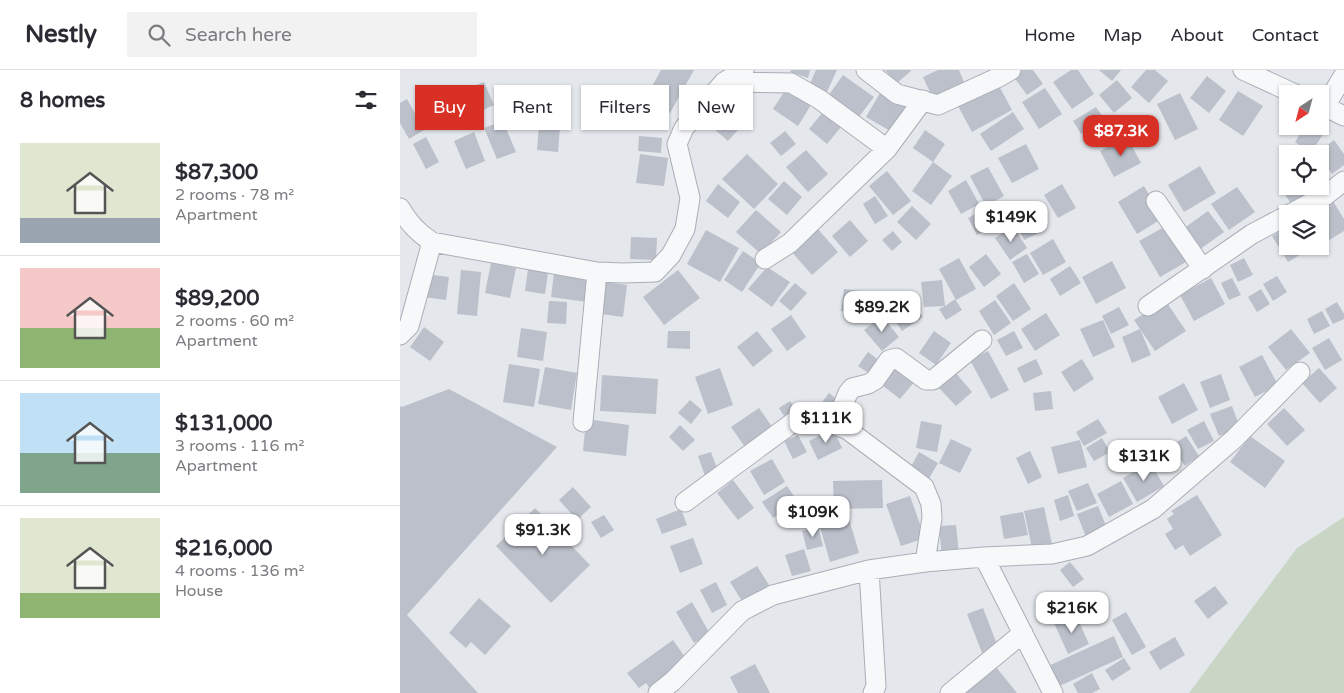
<!DOCTYPE html>
<meta charset="utf-8">
<style>
body{margin:0;font-family:"Varela Round",sans-serif;background:#f2f2f3;color:#2b2b33;height:100vh;display:flex;flex-direction:column;font-size:19px;white-space:nowrap}
*{box-sizing:border-box;margin:0}
p{font-size:16px;color:#7c7c81}
.icon{flex:none;width:28px;height:28px;fill:none;stroke:currentColor;stroke-width:2;stroke-linecap:round;stroke-linejoin:round}
.map{position:relative;flex:1;overflow:hidden}
.drawer{display:flex;flex-direction:column;background:#fff;width:400px}
.drawer>*{flex:none}
.banner{position:absolute;left:15px;top:15px;width:475px;height:45px;display:flex;gap:10px}
.needle{width:32px;rotate:216deg}
.tools{position:absolute;left:879px;top:15px;display:grid;gap:10px}
.tools a{display:grid;place-items:center;width:50px;height:50px;border-radius:0px;background:#fff;box-shadow:0 1px 4px #0004;font-size:25px}
.price{position:absolute;translate:-50% -42px;padding:0 11px;border-radius:10px;background:#fff;color:#222;font-size:16px;line-height:32px;filter:drop-shadow(0 1px 2px #0008)}
.price::after{content:'';position:absolute;left:50%;top:30px;width:15px;height:11px;margin-left:-8px;background:inherit;clip-path:polygon(0 0,100% 0,50% 100%)}
.price.selected{background:#d93025;color:#fff}
ul{padding:0;list-style:none}
li{display:flex;align-items:center;gap:15px;height:125px;padding:0 20px}
li+li{border-top:1px solid #e1e1e2}
li span{display:grid;place-items:center;flex:none;width:140px;height:100px;border-radius:0px;color:#555}
li>.icon{margin-inline-start:auto}
span .icon{width:60px;height:60px;fill:#fffc;stroke-width:1}
li b{font-size:21px}
h2{display:flex;justify-content:space-between;align-items:center;height:60px;padding:0 20px;font-size:21px}
.tag{padding:0 18px;border-radius:0px;background:#fff;box-shadow:0 1px 4px #0004;font-size:18px;line-height:45px}
.tag.selected{background:#d93025;color:#fff}
header{display:flex;align-items:center;gap:30px;box-sizing:border-box;height:70px;padding:0 25px;background:#fff;border-bottom:1px solid #e1e1e2}
header strong{font-size:24px}
nav{display:flex;gap:28px;margin-inline-start:auto;font-size:18px}
.search{width:350px;height:45px;background:#f2f2f3;display:flex;align-items:center;gap:12px;box-sizing:border-box;padding:0 18px;border-radius:0px;color:#7c7c81;font-size:19px}
main{display:flex;flex:1;min-height:0}
.map>svg:first-child{display:block}
</style>
<header>
<strong>Nestly</strong>
<div class="search"><svg class="icon" aria-label="search" viewBox="0 0 24 24"><circle cx="10" cy="10" r="6"/><path d="M15 15l6 6"/></svg>Search here</div>
<nav><a>Home</a><a>Map</a><a>About</a><a>Contact</a></nav>
</header>
<main>
<section class="drawer">
<h2>8 homes<svg class="icon" aria-label="filters" viewBox="0 0 24 24"><path d="M4 7h16M4 17h16"/><circle cx="9" cy="7" r="2"/><circle cx="15" cy="17" r="2"/></svg></h2>
<ul>
<li><span style="background:linear-gradient(#dfe7d0 75%,#9aa5b1 0)"><svg class="icon" aria-label="home" viewBox="0 0 24 24"><path d="M3 11l9-7 9 7M6 9v11h12V9"/></svg></span><div><b>$87,300</b><p>2 rooms · 78 m²</p><p>Apartment</p></div></li>
<li><span style="background:linear-gradient(#f6c9c9 60%,#8fb573 0)"><svg class="icon" aria-label="home" viewBox="0 0 24 24"><path d="M3 11l9-7 9 7M6 9v11h12V9"/></svg></span><div><b>$89,200</b><p>2 rooms · 60 m²</p><p>Apartment</p></div></li>
<li><span style="background:linear-gradient(#bfe0f5 60%,#7fa58c 0)"><svg class="icon" aria-label="home" viewBox="0 0 24 24"><path d="M3 11l9-7 9 7M6 9v11h12V9"/></svg></span><div><b>$131,000</b><p>3 rooms · 116 m²</p><p>Apartment</p></div></li>
<li><span style="background:linear-gradient(#dfe7d0 75%,#8fb573 0)"><svg class="icon" aria-label="home" viewBox="0 0 24 24"><path d="M3 11l9-7 9 7M6 9v11h12V9"/></svg></span><div><b>$216,000</b><p>4 rooms · 136 m²</p><p>House</p></div></li>
</ul>
</section>
<div class="map">
<svg width="944" height="623" viewBox="0 0 944 623">
<rect width="100%" height="100%" fill="#e4e7ec"/>
<path fill="#c9d6c5" d="M944,447V623H789L897,478Z"/>
<path fill="#bbc0ca" d="M261,0H294L270,43L245,29Z
M391,0H410L408,8L390,2Z
M416,0H437L426,24L409,16Z
M485,0H510L511,1L497,13Z
M538,0H559L566,17L534,31L523,7Z
M621,0H633L643,14L627,25L613,6Z
M671,0H678L694,24L672,39L653,12Z
M699,0H721L712,11Z
M746,0H755L768,11L749,33L731,17Z
M443,5L474,27L458,48L428,26Z
M807,6L826,21L809,43L790,28Z
M717,10L732,28L714,43L699,25Z
M84,12L94,35L76,43L66,19Z
M597,12L612,40L572,62L557,34Z
M645,18L662,44L639,59L622,32Z
M386,19L411,35L398,56L373,39Z
M838,21L863,36L843,66L819,50Z
M480,23L506,37L492,62L466,47Z
M780,23L798,59L775,70L757,34Z
M7,29L24,60L9,69L0,53V33Z
M696,37L705,50L681,64L673,51Z
M330,38L345,52L328,71L313,58Z
M423,42L441,57L427,74L409,59Z
M613,42L624,59L591,81L580,64Z
M103,51L116,82L97,89L84,58Z
M139,55L160,57L158,82L137,80Z
M905,56H918L925,61L911,83L895,72Z
M525,60L545,74L533,92L513,78Z
M385,61L396,74L381,86L370,73Z
M74,62L85,91L66,99L54,71Z
M239,66L262,68L261,83L238,81Z
M26,67L39,92L26,99L13,74Z
M727,67L741,93L714,107L700,81Z
M934,70L944,84V95L932,104L920,87V84H915Z
M626,74L639,99L612,113L598,88Z
M406,80L428,104L408,122L386,97Z
M240,84L268,88L264,116L236,113Z
M347,84L378,114L354,139L322,109Z
M533,92L552,106L531,135L512,121Z
M800,96L816,123L784,142L768,115Z
M588,97L604,126L586,136L570,106Z
M487,101L511,131L493,145L469,116Z
M566,110L579,134L561,144L548,121Z
M384,111L402,127L387,145L368,129Z
M888,112V116H906L912,125L894,138L880,117Z
M318,114L340,132L328,148L306,131Z
M662,114L676,138L658,148L644,125Z
M744,116L763,148L737,164L718,132Z
M837,117L855,142L829,160L811,134Z
M475,126L488,146L475,154L463,134Z
M931,128L944,149V161L923,174L920,169V144H907Z
M633,135L645,160L624,170L613,145Z
M512,136L531,154L516,170L497,152Z
M586,138L595,155L577,165L568,148Z
M356,140L381,162L361,184L336,162Z
M808,141L824,162L799,180L783,159Z
M450,150L468,171L450,187L432,166Z
M613,156L627,178L610,190L595,168Z
M766,156L786,192L760,207L739,171Z
M888,157V176H901L905,182L888,192L872,166Z
M417,158L438,182L412,205L391,181Z
M306,160L339,178L320,212L287,194Z
M493,161L502,172L492,181L482,170Z
M231,167L257,168L256,190L230,189Z
M653,169L666,192L643,205L630,183Z
M343,181L361,193L342,222L324,210Z
M586,184L601,204L584,217L569,197Z
M627,184L639,204L624,213L612,192Z
M559,188L576,219L556,230L539,199Z
M844,188L853,205L838,212L830,195Z
M712,191L726,218L696,234L682,207Z
M91,193L116,198L110,228L85,223Z
M670,196L681,213L660,226L650,209Z
M367,197L390,212L372,237L348,219Z
M128,199L148,203L145,224L125,221Z
M61,200L81,202L77,246L57,244Z
M278,200L300,228L264,255L243,227Z
M154,203L190,208L187,232L151,227Z
M26,204L49,207L46,230L23,227Z
M877,206L887,222L873,231L863,214Z
M811,208L825,234L794,251L780,225Z
M832,208L841,225L829,230L821,213Z
M542,210L545,236L555,229L562,240L546,250L539,239L545,236L524,237L521,212Z
M205,212L227,215L223,247L201,244Z
M395,213L407,223L391,241L379,231Z
M614,213L631,239L613,251L596,226Z
M444,219L468,222L465,244L441,241Z
M861,219L870,234L857,242L848,227Z
M509,226L523,247L502,261L488,240Z
M595,230L611,253L594,265L579,241Z
M765,230L786,261L755,281L734,250Z
M149,231L167,232L166,254L147,253Z
M937,232L944,244V249L933,254L925,239Z
M719,237L729,255L711,264L702,246Z
M922,241L930,256L914,264L907,249Z
M646,243L660,265L635,281L621,259Z
M391,245L406,267L387,281L371,259Z
M482,246L499,267L482,281L464,260Z
M703,250L715,277L693,287L680,259Z
M24,257L44,272L30,291L10,277Z
M121,258L147,262L143,291L117,287Z
M740,259L751,285L732,293L722,267Z
M891,259L910,283L886,300L868,277Z
M268,261H290V279L267,278Z
M357,261L373,281L353,297L337,277Z
M534,261L551,273L536,295L519,283Z
M614,261L623,278L606,286L597,270Z
M929,268L942,290L925,300L912,278Z
M588,281L609,320L591,329L570,290Z
M468,282L484,294L474,307L458,296Z
M862,285L878,315L855,327L839,297Z
M636,289L643,304L624,313L617,298Z
M682,289L694,309L674,322L661,302Z
M109,294L140,299L134,337L103,332Z
M145,297L177,303L171,340L138,334Z
M496,297L515,311L500,329L482,315Z
M320,298L333,335L308,344L295,307Z
M919,298L937,318L920,333L902,313Z
M555,302L572,322L556,336L539,318Z
M821,304L830,330L810,338L800,312Z
M202,305L258,309L256,344L200,341Z
M784,313L798,340L772,354L758,327Z
M49,319L157,377L7,545L78,623H0V336L2,337Z
M651,321L653,339L635,341L633,323Z
M429,323L442,333L430,349L417,339Z
M290,330L302,340L291,354L278,343Z
M390,331L399,345L388,352L379,338Z
M832,336L840,358L819,366L810,344Z
M359,338L375,361L347,380L331,357Z
M884,338L905,360L887,376L867,354Z
M186,349L229,355L226,386L183,381Z
M698,349L707,363L684,376L676,362Z
M521,351L542,355L537,382L516,378Z
M804,351L814,371L798,379L787,360Z
M280,355L295,370L283,381L269,367Z
M433,359L442,378L418,390L409,371Z
M398,365L407,382L393,389L384,371Z
M786,366L799,386L785,396L771,376Z
M850,366L885,391L865,418L830,392Z
M702,368L710,382L694,391L686,378Z
M551,369L572,379L560,403L539,393Z
M680,370L687,397L658,404L651,377Z
M630,381L642,407L628,414L616,388Z
M311,382L318,401L305,406L298,386Z
M519,382L538,393L527,412L509,400Z
M372,389L385,412L364,425L350,401Z
M750,392L764,416L737,432L723,408Z
M333,410L354,438L338,450L317,423Z
M482,410L483,438L434,439L433,411Z
M721,411L733,434L709,447L697,424Z
M688,413L697,433L677,441L668,421Z
M387,416L398,432L373,448L362,432Z
M173,417L191,437L177,450L159,430Z
M668,425L674,446L660,451L654,430Z
M797,425L822,465L790,486L783,475L775,480L765,464L773,459L767,449L774,444L771,441Z
M510,426L525,468L501,476L486,434Z
M698,436L707,458L686,467L677,444Z
M644,437L652,474L632,478L624,441Z
M135,438L190,495L151,533L96,476Z
M281,439L287,455L262,464L256,449Z
M623,442L628,465L604,469L600,446Z
M204,445L214,460L201,468L191,452Z
M449,449L459,483L430,492L420,457Z
M556,455L559,485L542,487L539,456Z
M418,457L423,476L407,480L402,461Z
M293,468L303,494L280,503L270,476Z
M404,479L411,501L392,506L385,485Z
M670,492L684,509L673,517L660,500Z
M357,496L369,515L342,531L330,512Z
M316,512L327,535L312,543L300,520Z
M815,516L828,533L808,549L794,531Z
M79,528L111,556L85,585L71,572L66,578L49,563Z
M292,532L310,564L294,573L276,542Z
M583,538L598,577L582,583L567,544Z
M726,542L746,577L732,585L712,550Z
M675,543L689,574L668,584L654,553Z
M714,566L723,587L653,619L644,598Z
M775,567L785,585L760,600L749,582Z
M273,570L289,593L251,620L246,613L239,618L227,603Z
M724,588L731,599L712,611L705,600Z
M355,594L370,623H338L330,607Z
M596,597L617,623H563Z
M692,603L700,619L692,623H678L673,614Z"/>
<g fill="none" stroke-linecap="round" stroke-linejoin="round">
<defs>
<path id="minor" d="M466,0L497,24L538,35L599,7L611,0
M843,0L895,24
M324,12L391,13L419,29L487,79
M920,34L944,46
M925,36L944,5
M756,131L803,199
M0,138C9,153 17,162 32,172L197,202L223,203L255,202L271,185L285,159L290,128L277,74L284,58L324,12L344,0
M890,144L926,125L944,111
M365,189L390,173L487,79L523,30
M748,236L852,164L888,145
M0,265L9,256L32,172
M183,352L197,202
M435,355L448,323L452,318L468,314L475,310L489,290L496,288L526,310H533L582,270
M285,432L395,351L423,350L448,360L524,417L531,434L532,448L525,492
M584,487L653,623
M469,500L476,616L473,623
M258,623L273,611L342,541L373,525L469,500L525,492L584,487L652,484L687,476L753,439L834,369L900,302
M550,623L623,563"/>
</defs>
<use href="#minor" stroke="#a9aeb7" stroke-width="21"/>
<use href="#minor" stroke="#f7f8fa" stroke-width="19"/>
</g>
</svg>
<div class="tools">
<a><svg class="needle" viewBox="-14 -14 28 28"><path d="M0-13l5 13h-10z" fill="#e53935"/><path d="M0 13l5-13h-10z" fill="#7c7c81"/></svg></a>
<a><svg class="icon" aria-label="locate" viewBox="0 0 24 24"><circle cx="12" cy="12" r="6"/><path d="M12 2v4M12 18v4M2 12h4M18 12h4"/></svg></a>
<a><svg class="icon" aria-label="layers" viewBox="0 0 24 24"><path d="M12 4l9 5-9 5-9-5zM3 14l9 5 9-5"/></svg></a>
</div>
<b class="price selected" style="left:721px;top:87px">$87.3K</b>
<b class="price" style="left:611px;top:173px">$149K</b>
<b class="price" style="left:482px;top:263px">$89.2K</b>
<b class="price" style="left:426px;top:374px">$111K</b>
<b class="price" style="left:744px;top:412px">$131K</b>
<b class="price" style="left:413px;top:468px">$109K</b>
<b class="price" style="left:143px;top:486px">$91.3K</b>
<b class="price" style="left:672px;top:564px">$216K</b>
<div class="banner">
<a class="tag selected">Buy</a>
<a class="tag">Rent</a>
<a class="tag">Filters</a>
<a class="tag">New</a>
</div>
</div>
</main>
